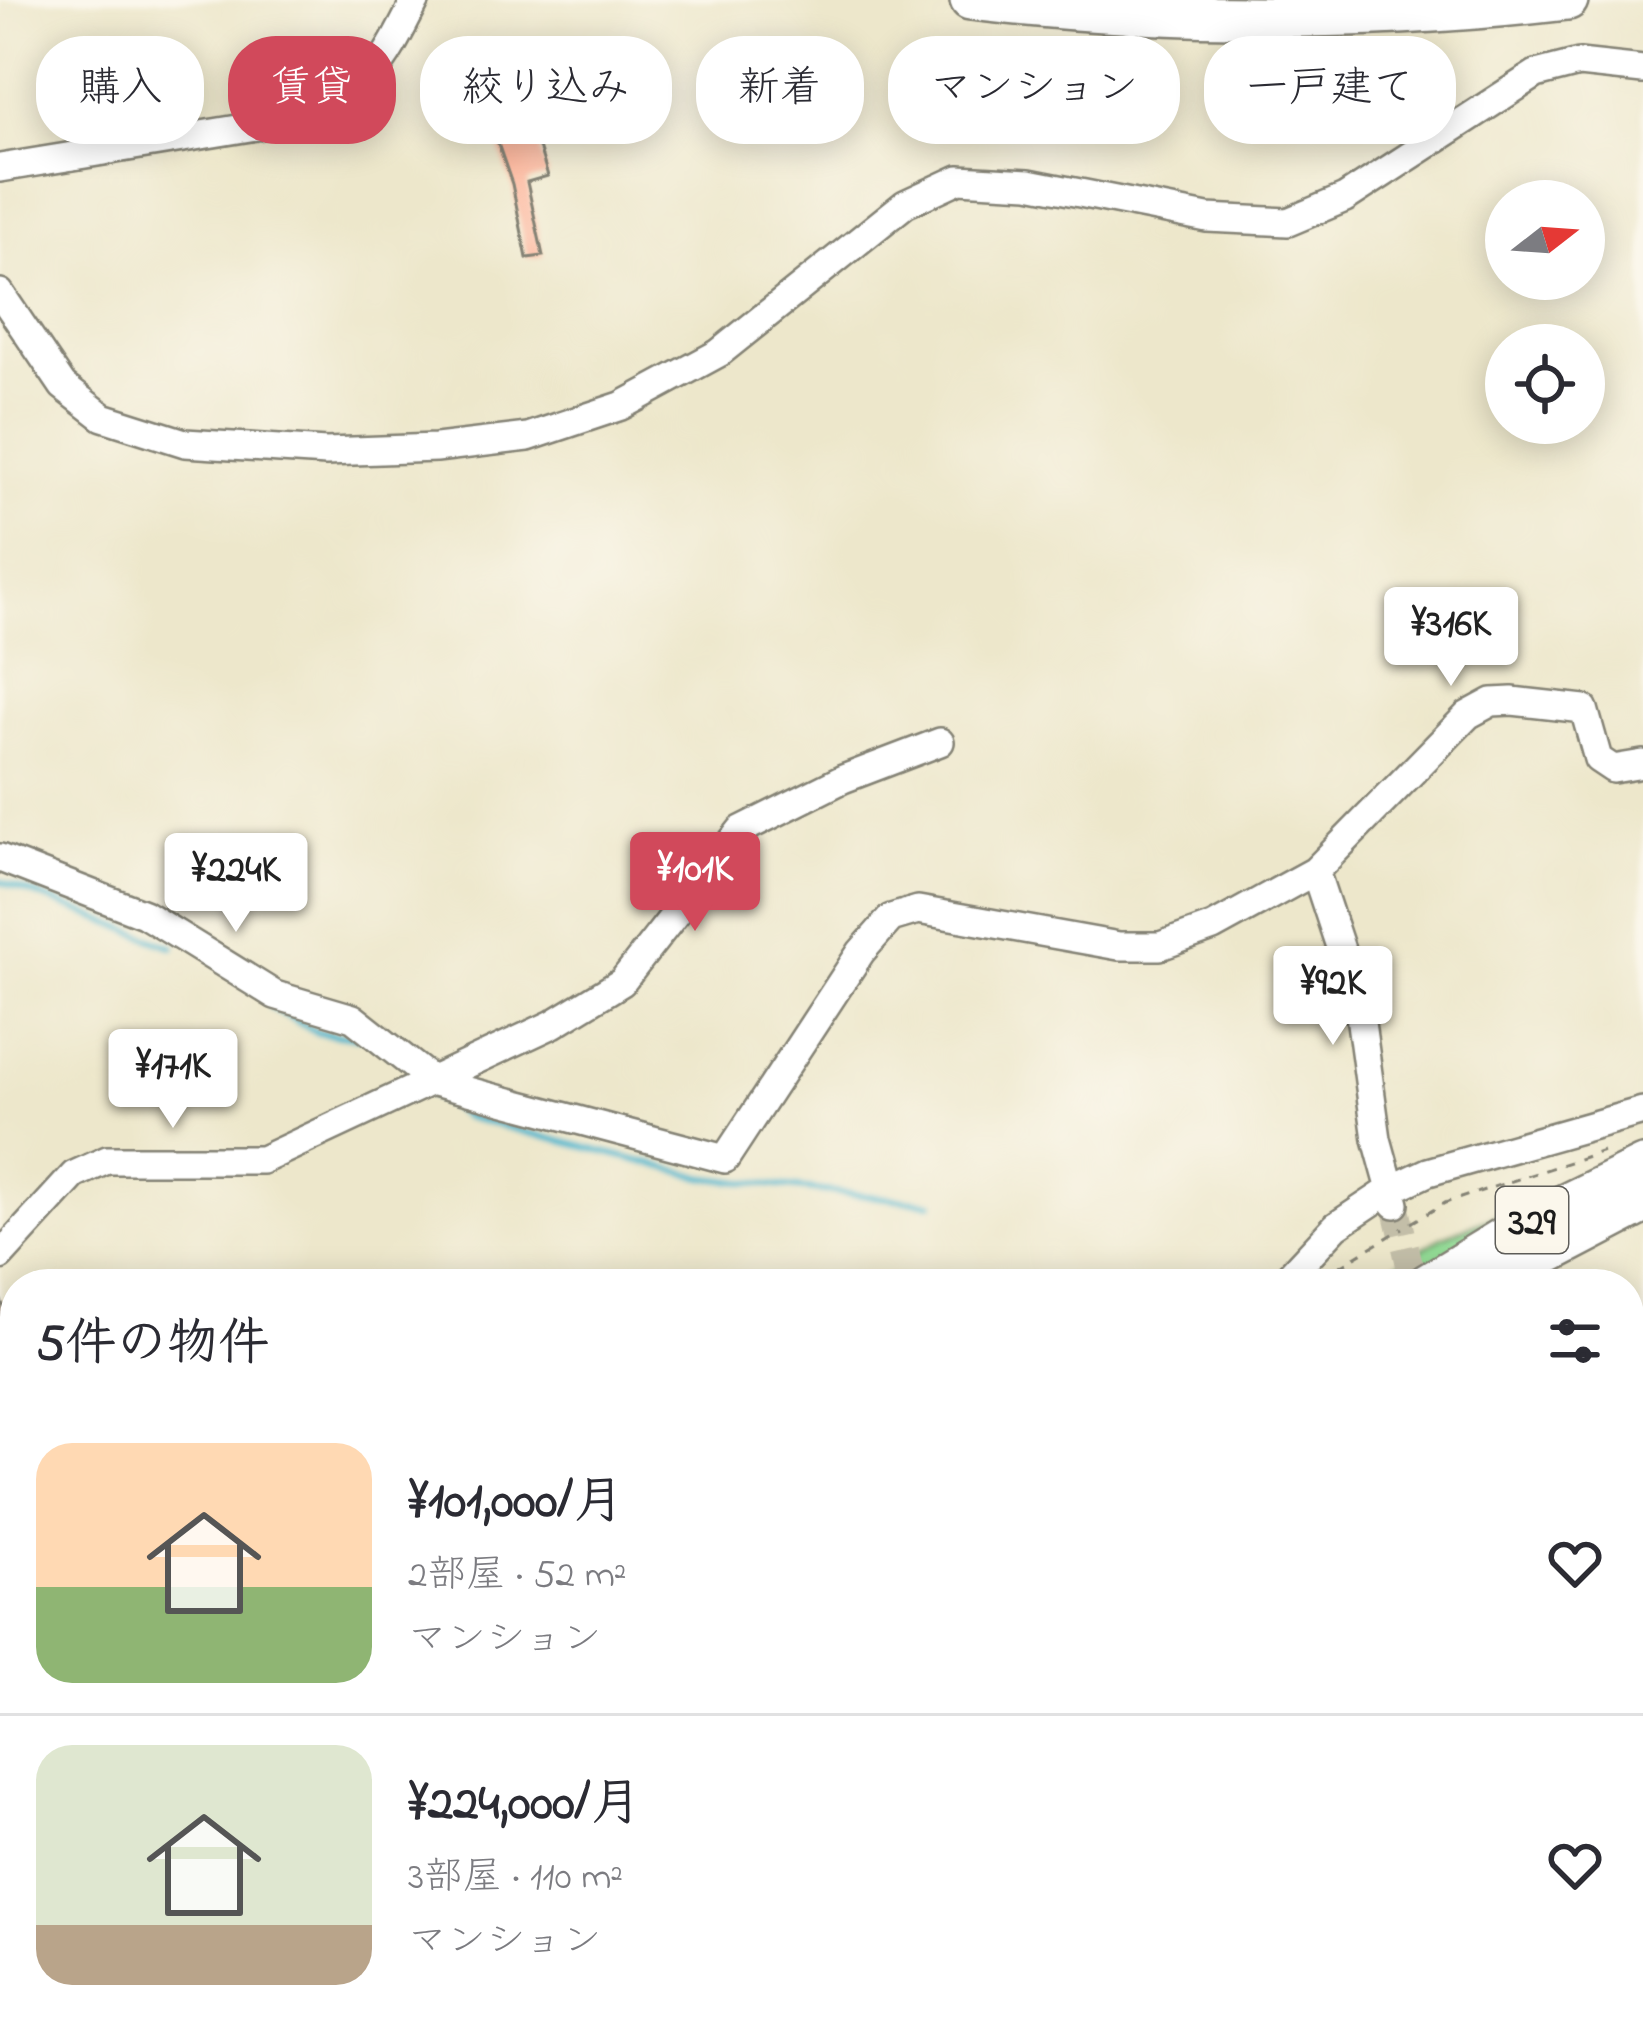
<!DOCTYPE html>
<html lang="ja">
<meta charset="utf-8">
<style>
body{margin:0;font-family:"Indie Flower","Klee One",sans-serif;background:#f2f2f3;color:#2b2b33;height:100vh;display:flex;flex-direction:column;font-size:45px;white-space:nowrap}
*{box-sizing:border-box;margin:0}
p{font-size:39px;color:#7c7c81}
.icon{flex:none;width:66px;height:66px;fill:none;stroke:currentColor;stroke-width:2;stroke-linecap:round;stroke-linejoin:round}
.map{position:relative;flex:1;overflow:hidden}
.panel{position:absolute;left:0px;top:1269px;width:1644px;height:771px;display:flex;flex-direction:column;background:#fff;border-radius:48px 48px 0 0;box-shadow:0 6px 30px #0003}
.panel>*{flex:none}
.hud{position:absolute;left:36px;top:36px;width:1572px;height:108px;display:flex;gap:24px}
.needle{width:78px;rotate:73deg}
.fabs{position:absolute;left:1485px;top:180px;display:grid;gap:24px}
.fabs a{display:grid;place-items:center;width:120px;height:120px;border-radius:50%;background:#fff;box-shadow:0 6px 30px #0003;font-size:60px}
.price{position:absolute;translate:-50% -102px;padding:0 27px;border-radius:12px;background:#fff;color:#222;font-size:39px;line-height:78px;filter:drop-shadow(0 3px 6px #0008)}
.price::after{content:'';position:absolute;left:50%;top:72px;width:36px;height:27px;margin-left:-18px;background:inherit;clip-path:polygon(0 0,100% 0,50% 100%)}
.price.current{background:#d1495b;color:#fff}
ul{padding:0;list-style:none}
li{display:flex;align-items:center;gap:36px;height:300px;padding:0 36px}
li+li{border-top:3px solid #e1e1e2}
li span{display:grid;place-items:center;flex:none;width:336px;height:240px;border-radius:36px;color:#555}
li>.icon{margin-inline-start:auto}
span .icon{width:144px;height:144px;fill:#fffc;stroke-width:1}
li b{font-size:51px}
h2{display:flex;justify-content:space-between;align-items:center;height:144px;padding:0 36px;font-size:51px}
.chip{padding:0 42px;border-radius:48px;background:#fff;box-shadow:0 6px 30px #0003;font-size:42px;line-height:108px}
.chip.current{background:#d1495b;color:#fff}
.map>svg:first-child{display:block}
</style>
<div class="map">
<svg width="1643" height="2039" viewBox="0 0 1643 2039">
<rect width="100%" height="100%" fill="#fbf7ec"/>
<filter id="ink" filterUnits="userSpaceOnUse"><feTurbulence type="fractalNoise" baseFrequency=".00833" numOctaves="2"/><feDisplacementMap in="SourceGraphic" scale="24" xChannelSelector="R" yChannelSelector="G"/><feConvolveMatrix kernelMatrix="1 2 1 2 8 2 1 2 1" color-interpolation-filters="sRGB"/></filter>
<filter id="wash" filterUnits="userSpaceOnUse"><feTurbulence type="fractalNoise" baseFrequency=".004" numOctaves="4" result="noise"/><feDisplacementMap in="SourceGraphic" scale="48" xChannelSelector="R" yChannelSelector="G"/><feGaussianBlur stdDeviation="2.7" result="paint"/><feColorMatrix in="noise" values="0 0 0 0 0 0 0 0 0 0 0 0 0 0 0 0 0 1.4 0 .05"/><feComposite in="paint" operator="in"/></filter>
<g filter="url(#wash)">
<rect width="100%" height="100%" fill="#ede7cb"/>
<path fill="#92da94" stroke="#577b58" stroke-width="3" d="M1549,1195L1398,1284H1364L1442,1237Z"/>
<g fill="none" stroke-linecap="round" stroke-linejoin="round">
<path stroke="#4fb7cd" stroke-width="6" d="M0,881L173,947
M271,1007L318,1033L359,1037
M430,1093L465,1117L707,1178L932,1203"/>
</g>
<g id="blocks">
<path fill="#fcaa8e" d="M500,107L512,134L533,128L548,176L527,182L543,256L527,258L512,184L487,112Z
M0,1298L15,1334L13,1385L0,1349Z
M15,1664V1854L0,1859V1668Z"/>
</g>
</g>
<g filter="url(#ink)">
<use href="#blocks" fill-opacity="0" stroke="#848274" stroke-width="3"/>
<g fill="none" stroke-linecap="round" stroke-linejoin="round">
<path stroke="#c3bea8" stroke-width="27" stroke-dasharray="27 14" stroke-linecap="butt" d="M1396,1207L1414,1284"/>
<defs>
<path id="minor" d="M0,168L299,119C372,88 381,69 416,0
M0,293L63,386L103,417L185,443L326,452L436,448L528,437L621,406L719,353L905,204L959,179L1029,183L1207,218L1288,222L1345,198L1536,74L1579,63L1643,70
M0,858L144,914L275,995L353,1018L434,1082L725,1159L861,952L891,918L918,910L1119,946H1160L1213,927L1315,871L1468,715L1492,702L1512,701L1584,709L1598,759L1613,769L1643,764
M1315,871L1358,1001L1377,1139L1395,1204
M0,1256L74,1175L107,1160H262L553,1024L622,982L741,830L843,779L940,742
M1282,1284L1336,1226L1390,1190L1428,1172L1643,1111
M1629,1653L1643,1654
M0,1918L15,1908
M0,1995L15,2007
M97,2025L137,2030L151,2039
M1061,2025L1074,2039
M1486,2025L1494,2039
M1208,2039L1262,2025"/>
<path id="major" d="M1629,1968L1643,1976"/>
<path id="highway" d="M970,0C1165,23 1373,23 1568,0
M1427,1284L1532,1220L1643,1166
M1490,1284L1643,1204
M0,1621L15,1617"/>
</defs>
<use href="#minor" stroke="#848274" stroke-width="32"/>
<use href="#major" stroke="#848274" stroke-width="38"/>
<use href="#highway" stroke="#848274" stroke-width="44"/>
<path stroke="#848274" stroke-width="3" stroke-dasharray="9 9" stroke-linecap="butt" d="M1411,1223L1445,1203L1603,1151
M1324,1276L1403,1228"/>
<use href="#minor" stroke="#fff" stroke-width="27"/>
<use href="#major" stroke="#fff" stroke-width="33"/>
<use href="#highway" stroke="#fff" stroke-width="39"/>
</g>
</g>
<g text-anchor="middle" stroke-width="10" stroke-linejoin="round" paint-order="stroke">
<rect fill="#fbf7ec" stroke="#5f5e5a" stroke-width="3" x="1496" y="1187" width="72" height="66" rx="9"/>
<g font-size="39" font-weight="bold" fill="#1c1c1c">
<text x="1532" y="1234">329</text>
</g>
</g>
</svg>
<div class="fabs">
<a><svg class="needle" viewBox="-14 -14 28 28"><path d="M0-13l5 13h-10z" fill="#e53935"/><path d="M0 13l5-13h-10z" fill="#7c7c81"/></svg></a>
<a><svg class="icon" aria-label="locate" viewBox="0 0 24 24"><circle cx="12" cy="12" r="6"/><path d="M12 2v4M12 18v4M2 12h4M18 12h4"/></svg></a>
</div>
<b class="price" style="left:1451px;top:689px">¥316K</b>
<b class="price current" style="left:695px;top:934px">¥101K</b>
<b class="price" style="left:236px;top:935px">¥224K</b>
<b class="price" style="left:1333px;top:1048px">¥92K</b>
<b class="price" style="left:173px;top:1131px">¥171K</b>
<div class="hud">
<a class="chip">購入</a>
<a class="chip current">賃貸</a>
<a class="chip">絞り込み</a>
<a class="chip">新着</a>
<a class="chip">マンション</a>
<a class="chip">一戸建て</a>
</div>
<section class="panel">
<h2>5件の物件<svg class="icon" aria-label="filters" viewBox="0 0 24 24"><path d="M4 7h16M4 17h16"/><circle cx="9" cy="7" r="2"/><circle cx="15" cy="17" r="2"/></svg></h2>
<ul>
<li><span style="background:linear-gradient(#ffd9b3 60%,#8fb573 0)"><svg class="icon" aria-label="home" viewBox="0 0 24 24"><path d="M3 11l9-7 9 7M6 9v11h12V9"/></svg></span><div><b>¥101,000/月</b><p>2部屋 · 52 m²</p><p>マンション</p></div><svg class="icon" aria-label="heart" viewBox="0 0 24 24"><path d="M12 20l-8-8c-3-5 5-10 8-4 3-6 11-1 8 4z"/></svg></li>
<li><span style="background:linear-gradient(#dfe7d0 75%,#b9a48a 0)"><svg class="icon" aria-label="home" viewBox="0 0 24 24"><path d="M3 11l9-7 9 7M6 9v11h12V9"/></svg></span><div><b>¥224,000/月</b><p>3部屋 · 110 m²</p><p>マンション</p></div><svg class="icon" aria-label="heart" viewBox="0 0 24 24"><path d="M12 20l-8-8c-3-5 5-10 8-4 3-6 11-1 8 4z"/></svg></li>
</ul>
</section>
</div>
